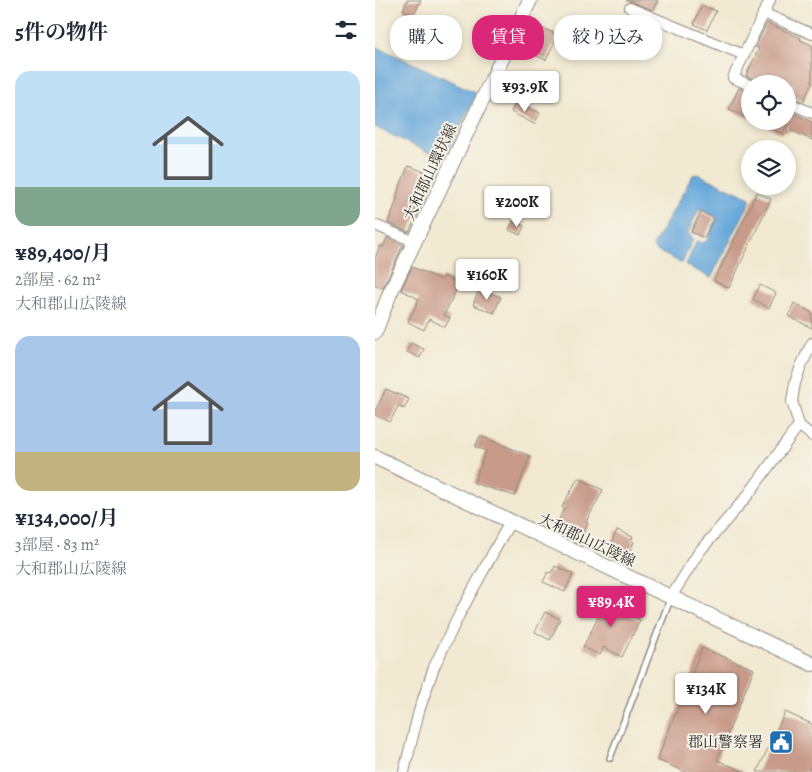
<!DOCTYPE html>
<html lang="ja">
<meta charset="utf-8">
<style>
body{margin:0;font-family:Alegreya,"Noto Serif JP",serif;background:#f6f6f7;color:#1f2937;height:100vh;display:flex;flex-direction:column;font-size:19px;white-space:nowrap}
*{box-sizing:border-box;margin:0}
p{font-size:16px;color:#747a83}
.icon{flex:none;width:28px;height:28px;fill:none;stroke:currentColor;stroke-width:2;stroke-linecap:round;stroke-linejoin:round}
.map{position:relative;flex:1;overflow:hidden}
.panel{display:flex;flex-direction:column;background:#fff;width:375px}
.panel>*{flex:none}
.top-card{position:absolute;left:15px;top:15px;width:346px;height:45px;display:flex;gap:10px}
.fabs{position:absolute;left:366px;top:75px;display:grid;gap:10px}
.fabs a{display:grid;place-items:center;width:55px;height:55px;border-radius:50%;background:#fff;box-shadow:0 2px 8px #0003;font-size:25px}
.price{position:absolute;translate:-50% -42px;padding:0 11px;border-radius:5px;background:#fff;color:#222;font-size:16px;line-height:32px;filter:drop-shadow(0 1px 2px #0008)}
.price::after{content:'';position:absolute;left:50%;top:30px;width:15px;height:11px;margin-left:-8px;background:inherit;clip-path:polygon(0 0,100% 0,50% 100%)}
.price.on{background:#db2777;color:#fff}
ul{padding:0;list-style:none}
li{display:grid;align-content:center;gap:10px;height:265px;padding:0 15px}
li span{display:grid;place-items:center;height:155px;border-radius:15px;color:#555}
li>.icon{margin-inline-start:auto}
span .icon{width:90px;height:90px;fill:#fffc;stroke-width:1}
li b{font-size:21px}
h2{display:flex;justify-content:space-between;align-items:center;height:60px;padding:0 15px;font-size:21px}
.pill{padding:0 18px;border-radius:20px;background:#fff;box-shadow:0 2px 8px #0003;font-size:18px;line-height:45px}
.pill.on{background:#db2777;color:#fff}
main{display:flex;flex:1;min-height:0}
.map>svg:first-child{display:block}
</style>
<main>
<section class="panel">
<h2>5件の物件<svg class="icon" aria-label="filters" viewBox="0 0 24 24"><path d="M4 7h16M4 17h16"/><circle cx="9" cy="7" r="2"/><circle cx="15" cy="17" r="2"/></svg></h2>
<ul>
<li><span style="background:linear-gradient(#bfe0f5 75%,#7fa58c 0)"><svg class="icon" aria-label="home" viewBox="0 0 24 24"><path d="M3 11l9-7 9 7M6 9v11h12V9"/></svg></span><div><b>¥89,400/月</b><p>2部屋 · 62 m²</p><p>大和郡山広陵線</p></div></li>
<li><span style="background:linear-gradient(#a9c7e8 75%,#c2b280 0)"><svg class="icon" aria-label="home" viewBox="0 0 24 24"><path d="M3 11l9-7 9 7M6 9v11h12V9"/></svg></span><div><b>¥134,000/月</b><p>3部屋 · 83 m²</p><p>大和郡山広陵線</p></div></li>
</ul>
</section>
<div class="map">
<svg width="437" height="772" viewBox="0 0 437 772">
<rect width="100%" height="100%" fill="#f7f3e8"/>
<filter id="ink" filterUnits="userSpaceOnUse"><feTurbulence type="fractalNoise" baseFrequency=".02" numOctaves="2"/><feDisplacementMap in="SourceGraphic" scale="10" xChannelSelector="R" yChannelSelector="G"/><feConvolveMatrix kernelMatrix="1 2 1 2 8 2 1 2 1" color-interpolation-filters="sRGB"/></filter>
<filter id="wash" filterUnits="userSpaceOnUse"><feTurbulence type="fractalNoise" baseFrequency=".0096" numOctaves="4" result="noise"/><feDisplacementMap in="SourceGraphic" scale="20" xChannelSelector="R" yChannelSelector="G"/><feGaussianBlur stdDeviation="1.12" result="paint"/><feColorMatrix in="noise" values="0 0 0 0 0 0 0 0 0 0 0 0 0 0 0 0 0 1.4 0 .05"/><feComposite in="paint" operator="in"/></filter>
<g filter="url(#wash)">
<rect width="100%" height="100%" fill="#f1e9d1"/>
<path fill="#67a9db" stroke="#496a83" d="M0,46L102,93L69,160L0,127Z
M323,174L375,198V202L336,278L311,265L322,240L327,243L332,241L342,217L324,209L313,232L318,239L307,263L280,250L278,246L318,175Z"/>
<g id="blocks">
<path fill="#c89a89" d="M32,0H46L39,15L28,10Z
M251,0H283L278,10Z
M327,5L341,11L332,30L319,24Z
M392,23L426,38L425,40L437,45V83L428,102L414,95L419,84H382L378,79L371,76L384,48L380,47Z
M167,28L183,35L171,60L155,53L164,30L166,31Z
M364,88L375,92V119L354,109Z
M140,103L165,113L159,124L136,112Z
M412,110L437,122V140L415,130L412,135V124L408,134L380,121H412Z
M33,166L50,172L42,193L51,197L34,232L13,223L23,197H21Z
M382,192L396,199L354,288L339,281Z
M326,212L339,218L329,238L316,232Z
M138,221L149,226L145,235L134,230Z
M12,238L28,245L8,288L0,285V258L5,246L8,247Z
M37,267L67,280L68,276L84,284L69,315L75,318L70,327L54,319L49,330L33,322L44,299L26,290Z
M385,285L401,293L394,308L378,299Z
M104,289L126,297L119,313L98,305Z
M419,303L437,313V328L413,316Z
M36,343L49,349L45,358L32,352Z
M11,389L34,399L29,409L23,406L15,422L0,415V411Z
M105,436L155,456L140,496L99,483L111,451L100,447Z
M203,478L228,490L211,522L213,523L208,534L183,522L189,508L187,507Z
M242,530L258,537L256,540L259,542L254,553L251,552V554L235,547Z
M180,566L198,574L190,592L168,582L173,572L176,573Z
M227,595L249,605L246,611L265,620L247,657L229,647L225,655L208,647L224,616L218,613Z
M170,612L185,619L175,640L160,632Z
M327,648L379,669L342,760L370,772H311L282,760Z
M410,712L437,724V763L433,772H382Z"/>
</g>
</g>
<g filter="url(#ink)">
<use href="#blocks" fill-opacity="0" stroke="#8e8a7e" stroke-width="1"/>
<g fill="none" stroke-linecap="round" stroke-linejoin="round">
<defs>
<path id="service" d="M235,758L296,597"/>
<path id="minor" d="M255,8L369,55
M388,13L437,34
M375,85L358,78L395,0
M412,102L437,113
M0,225L40,242
M437,343L426,366L420,383L417,401L424,425L437,436
M296,597L324,552L373,495L424,425
M29,772L44,711L59,667L84,615L135,522"/>
<path id="secondary" d="M0,332L15,293L155,0
M0,457L437,664"/>
</defs>
<use href="#service" stroke="#8e8a7e" stroke-width="8"/>
<use href="#minor" stroke="#8e8a7e" stroke-width="12"/>
<use href="#secondary" stroke="#8e8a7e" stroke-width="16"/>
<use href="#service" stroke="#fff" stroke-width="5"/>
<use href="#minor" stroke="#fff" stroke-width="10"/>
<use href="#secondary" stroke="#fff" stroke-width="14"/>
</g>
</g>
<defs>
<symbol id="civic-square" viewBox="-11 -11 22 22"><rect x="-9" y="-9" width="18" height="18" rx="4" fill="#1f6fb2" stroke="#f7f3e8"/><path d="M-.6-6.5H3V-4.5H.6V-3L4-1V1h2V6H-6V1h2V-1L-.6-3ZM-1.2 2.5V6h2.4V2.5Z" fill="#fff"/></symbol>
</defs>
<g fill-rule="evenodd">
<use href="#civic-square" x="392" y="728" width="28" height="28"/>
</g>
<g text-anchor="middle" stroke-width="4" stroke-linejoin="round" paint-order="stroke">
<g font-size="15" fill="#2b2b2b" stroke="#f7f3e8">
<text transform="translate(55 172) rotate(-65)" y="5">大和郡山環状線</text>
<text transform="translate(212 540) rotate(25)" y="5">大和郡山広陵線</text>
</g>
<g font-size="15" fill="#2b2b2b" stroke="#f7f3e8" text-anchor="end">
<text x="388" y="747">郡山警察署</text>
</g>
</g>
</svg>
<div class="fabs">
<a><svg class="icon" aria-label="locate" viewBox="0 0 24 24"><circle cx="12" cy="12" r="6"/><path d="M12 2v4M12 18v4M2 12h4M18 12h4"/></svg></a>
<a><svg class="icon" aria-label="layers" viewBox="0 0 24 24"><path d="M12 4l9 5-9 5-9-5zM3 14l9 5 9-5"/></svg></a>
</div>
<b class="price" style="left:150px;top:113px">¥93.9K</b>
<b class="price" style="left:142px;top:228px">¥200K</b>
<b class="price" style="left:112px;top:301px">¥160K</b>
<b class="price on" style="left:236px;top:628px">¥89.4K</b>
<b class="price" style="left:331px;top:715px">¥134K</b>
<div class="top-card">
<a class="pill">購入</a>
<a class="pill on">賃貸</a>
<a class="pill">絞り込み</a>
</div>
</div>
</main>
